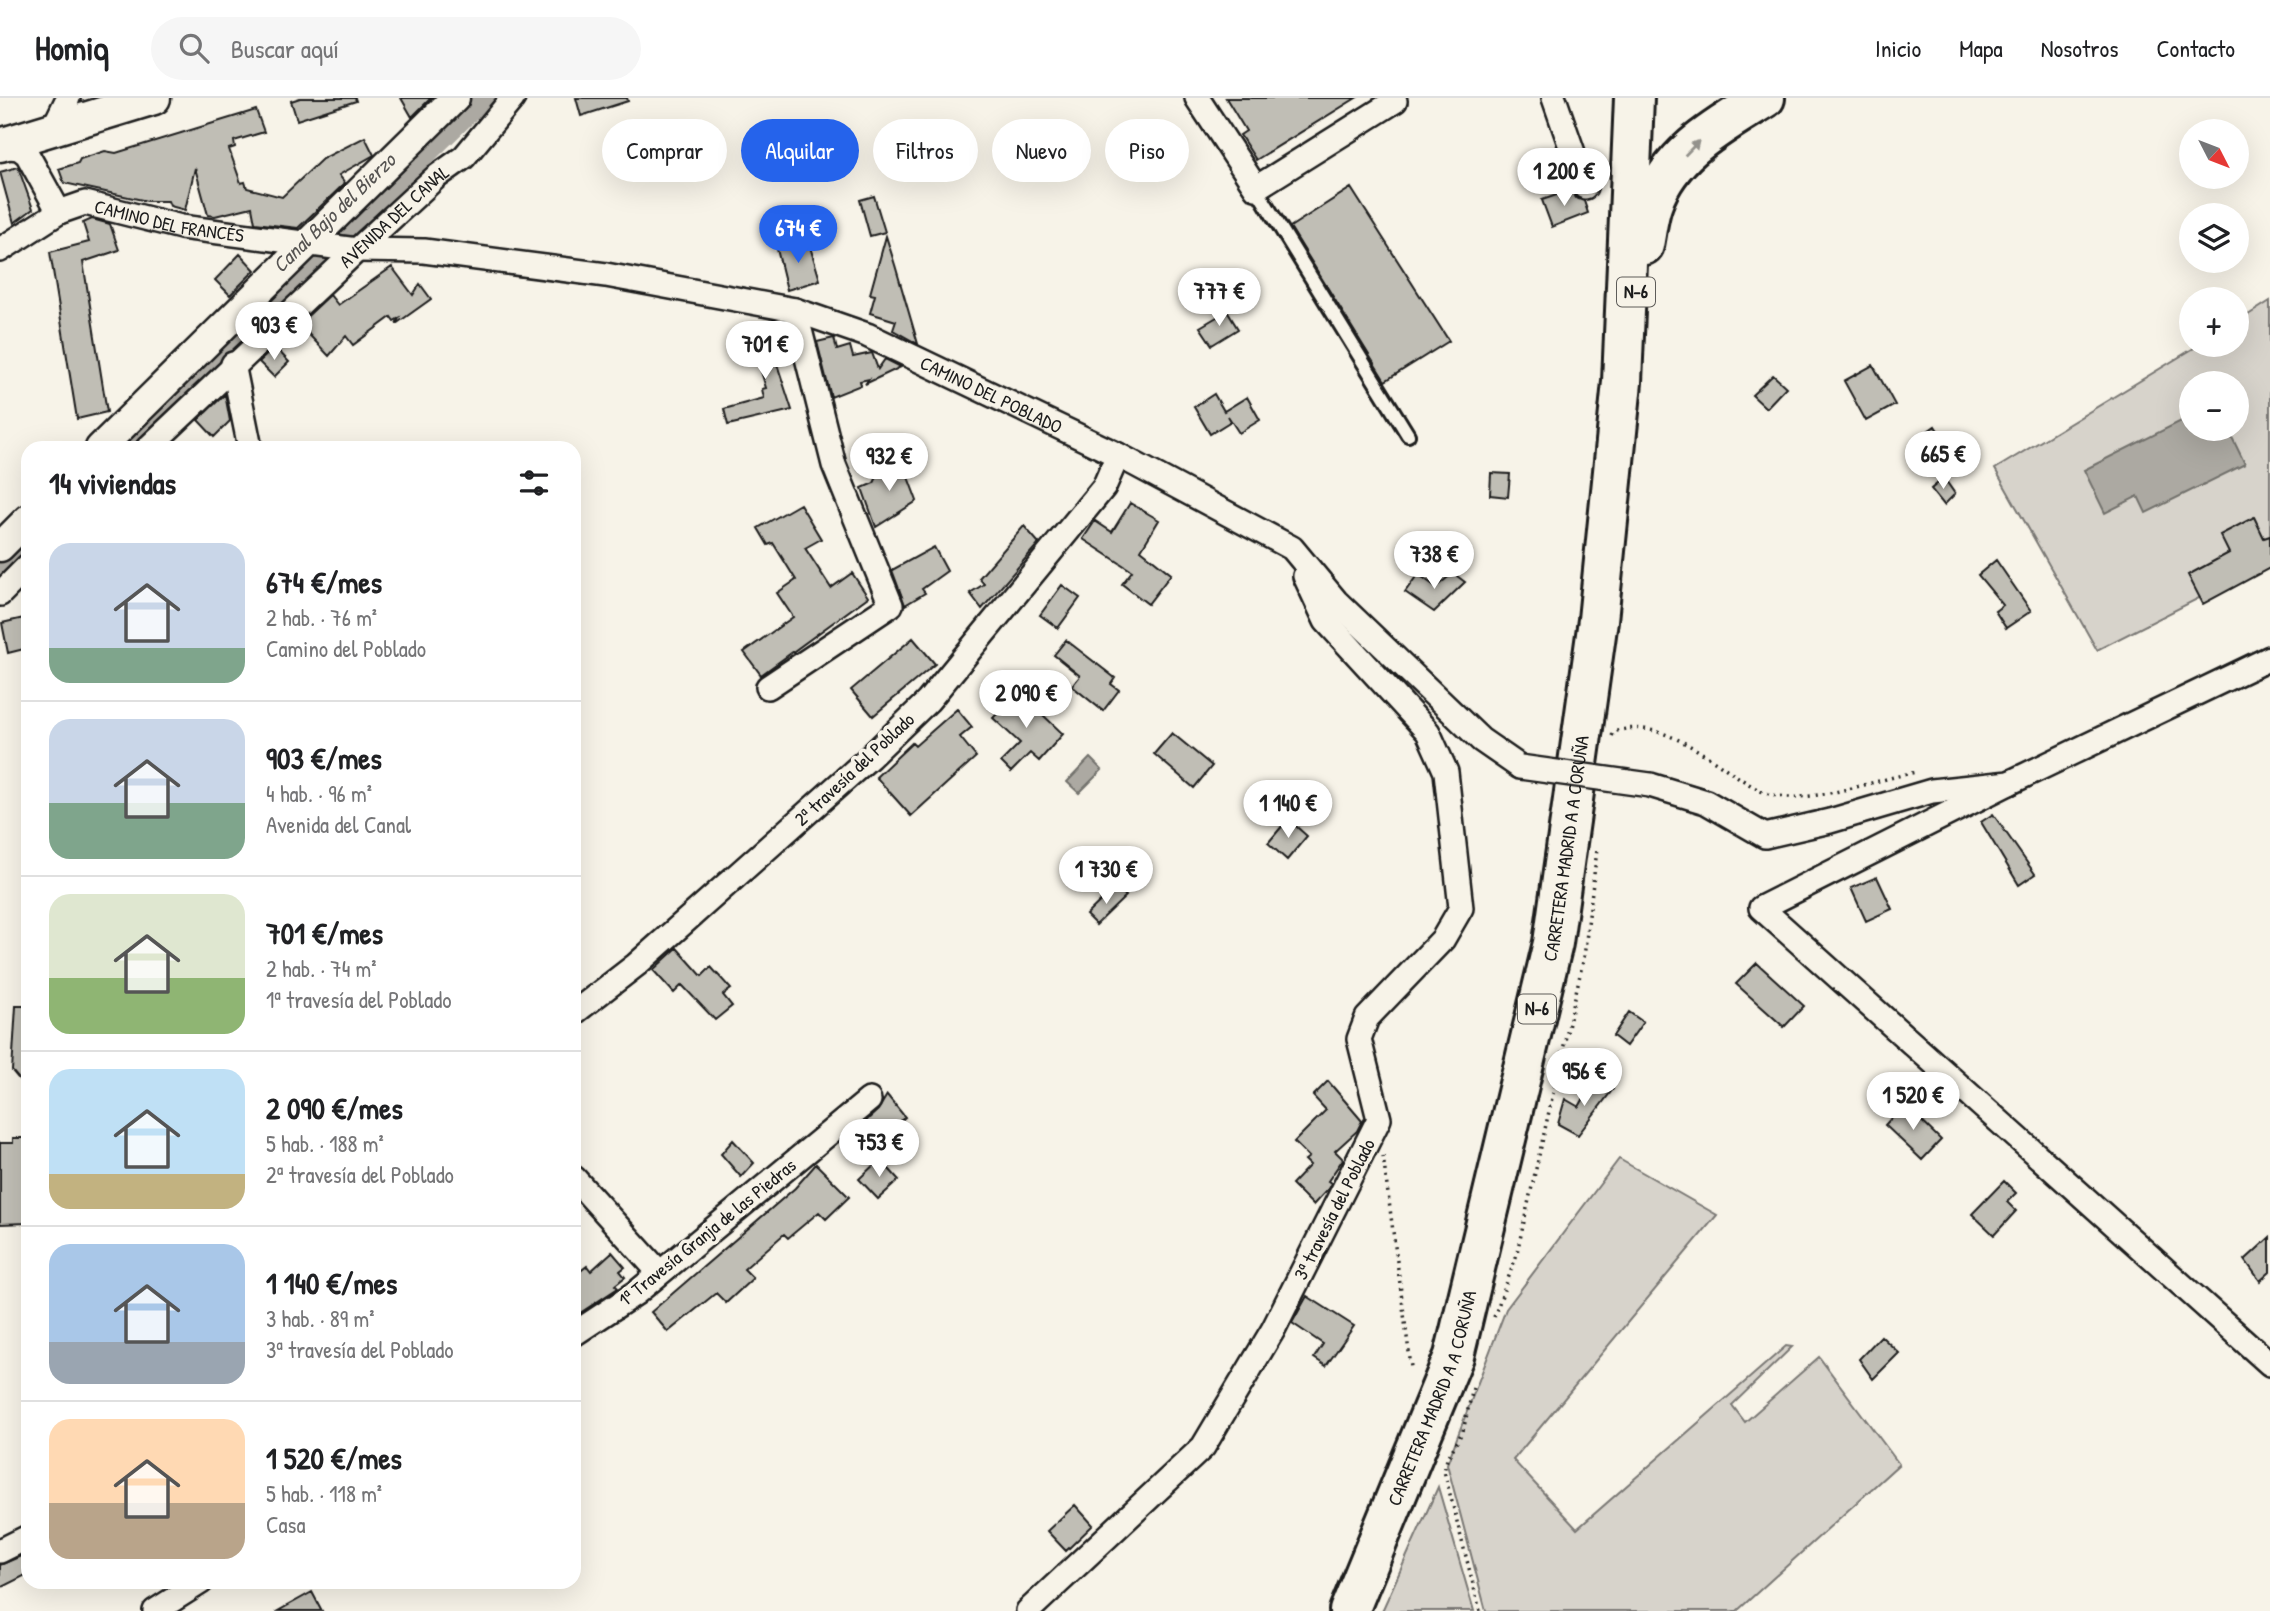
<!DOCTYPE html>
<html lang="es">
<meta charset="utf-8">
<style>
body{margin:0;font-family:"Patrick Hand",sans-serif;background:#f6f6f6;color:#202124;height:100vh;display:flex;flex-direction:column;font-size:26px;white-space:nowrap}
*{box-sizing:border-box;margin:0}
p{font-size:23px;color:#757577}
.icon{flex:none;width:38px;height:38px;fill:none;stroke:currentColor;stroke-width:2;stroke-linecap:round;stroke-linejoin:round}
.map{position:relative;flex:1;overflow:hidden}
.side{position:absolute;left:21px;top:343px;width:560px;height:1148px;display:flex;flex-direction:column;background:#fff;border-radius:21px;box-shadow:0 7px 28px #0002}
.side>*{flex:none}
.banner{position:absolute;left:602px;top:21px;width:665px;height:63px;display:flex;gap:14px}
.needle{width:46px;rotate:132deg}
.fabs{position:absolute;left:2179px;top:21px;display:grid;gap:14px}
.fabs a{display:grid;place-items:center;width:70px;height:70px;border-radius:50%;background:#fff;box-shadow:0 7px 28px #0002;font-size:35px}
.price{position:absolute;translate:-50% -60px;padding:0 16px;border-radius:24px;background:#fff;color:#222;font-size:23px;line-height:46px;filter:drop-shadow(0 2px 4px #0008)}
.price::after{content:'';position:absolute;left:50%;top:42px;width:21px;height:16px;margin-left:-10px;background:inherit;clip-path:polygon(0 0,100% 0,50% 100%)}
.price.selected{background:#2563eb;color:#fff}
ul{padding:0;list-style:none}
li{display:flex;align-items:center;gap:21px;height:175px;padding:0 28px}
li+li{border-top:2px solid #e0e0e0}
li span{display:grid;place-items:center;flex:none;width:196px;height:140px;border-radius:21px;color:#555}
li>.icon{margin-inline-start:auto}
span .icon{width:84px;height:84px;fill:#fffc;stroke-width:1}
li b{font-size:30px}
h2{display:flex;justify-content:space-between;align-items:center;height:84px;padding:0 28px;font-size:30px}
.pill{padding:0 24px;border-radius:32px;background:#fff;box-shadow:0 7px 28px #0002;font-size:24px;line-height:63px}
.pill.selected{background:#2563eb;color:#fff}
header{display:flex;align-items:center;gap:42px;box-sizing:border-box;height:98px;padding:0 35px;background:#fff;border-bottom:2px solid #e0e0e0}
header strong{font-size:33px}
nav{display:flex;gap:38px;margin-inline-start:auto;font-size:24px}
.search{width:490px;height:63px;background:#f6f6f6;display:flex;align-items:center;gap:18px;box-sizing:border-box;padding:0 24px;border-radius:38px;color:#757577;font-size:26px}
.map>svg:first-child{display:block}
</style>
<header>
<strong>Homiq</strong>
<div class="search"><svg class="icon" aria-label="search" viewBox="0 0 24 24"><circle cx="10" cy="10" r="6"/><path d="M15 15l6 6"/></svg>Buscar aquí</div>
<nav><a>Inicio</a><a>Mapa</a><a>Nosotros</a><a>Contacto</a></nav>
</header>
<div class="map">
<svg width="2270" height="1513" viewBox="0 0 2270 1513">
<rect width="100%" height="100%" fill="#f7f3e8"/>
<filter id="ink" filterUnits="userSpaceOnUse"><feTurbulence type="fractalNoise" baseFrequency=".0143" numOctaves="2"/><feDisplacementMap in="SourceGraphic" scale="14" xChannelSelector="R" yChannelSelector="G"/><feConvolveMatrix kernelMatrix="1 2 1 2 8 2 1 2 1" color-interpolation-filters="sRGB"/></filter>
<g filter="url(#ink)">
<path fill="#d7d3cb" stroke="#7a7874" stroke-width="2" fill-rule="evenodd" d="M2270,203V464L2097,552L1995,371L2199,247H2236L2237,224ZM2191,285H2236V331H2191Z
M1619,1061L1717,1117L1513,1362L1577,1431L1786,1248L1792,1249L1732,1307L1745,1324L1819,1259L1899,1366L1737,1513H1486L1447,1366L1506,1211Z
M1438,1389L1474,1513H1382Z"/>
<path fill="#aca9a2" stroke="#72716c" stroke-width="2" d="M2191,318V331H2228L2245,366L2146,415L2138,398L2105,415L2084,372Z
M1090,660L1102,672L1079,695L1067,684Z"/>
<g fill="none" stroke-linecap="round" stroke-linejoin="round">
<path stroke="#aca9a2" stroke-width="19" d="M126,350L485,0
M0,472L28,445"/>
</g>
<path fill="#c0beb5" stroke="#1c1c1c" stroke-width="2" d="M300,0H355L356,3L297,22L291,3Z
M401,0H431L412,19Z
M576,0H627L628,3L581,18Z
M1226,0H1356L1256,62L1240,37L1246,33Z
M256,12L264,34L234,43L235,49L229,51L241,85L245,84L247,90L282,99L322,61L365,39L374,57L339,77L345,85L298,130L255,125L252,109L215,118L208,117L195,70L185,112L170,108L168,103H147L64,85L59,71L78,65L80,61L105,53L116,55Z
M18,69L33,111L14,125L0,74Z
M1351,90L1449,243L1385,283L1290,129Z
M1571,92L1576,100L1584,103L1588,115L1552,129L1542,102Z
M874,98L885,134L870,138L860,102Z
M92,121L110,126L119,152L83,164L107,314L77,321L50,154L89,144L83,125Z
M886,138L895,167L918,246L893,232L896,223L870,215L875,197L870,196Z
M808,142L820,182L787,192L777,151Z
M240,156L255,172L230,197L215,182Z
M392,169L413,197L420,186L431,201L396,226L399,220L394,223L391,219L353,247L346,238L329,258L299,226L330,197L338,207Z
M1227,213L1238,231L1212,247L1200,229Z
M776,229L786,261L776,263L792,312L728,327L724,311L764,300L762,291L766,290L750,236Z
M834,240L837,252L850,248L853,259L872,255L878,271L885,261L901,269L865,286L869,281L860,283L861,287L831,299L817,244Z
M275,249L289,264L274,279L259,264Z
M1873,267L1895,307L1866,323L1844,283Z
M1773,277L1786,289L1766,310L1752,297Z
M225,296L230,323L214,339L198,322Z
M1214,296L1224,313L1247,299L1260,322L1239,335L1228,318L1231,323L1210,336L1194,309Z
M1935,328L1946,345L1934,354L1922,337Z
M902,363L917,403L876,429L862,390L874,385L881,371Z
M1491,375L1510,376L1508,399L1490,397Z
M1944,380L1955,396L1944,407L1931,391Z
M1130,405L1159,422L1141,452L1171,476L1148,506L1122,486L1132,473L1083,441L1095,423L1112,434Z
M800,406L821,441L805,450L831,490L852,475L868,499L761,577L744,554L793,519L777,495L796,482L773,445L768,447L758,430Z
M2254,419L2264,440L2270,438V470L2203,506L2188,477L2229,455L2220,437Z
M1024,428L1039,445L982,511L970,495L984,486L979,480Z
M934,449L947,473L922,491L925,495L905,507L892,472Z
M1996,462L2031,513L2006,530L1995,513L2003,507L1978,477Z
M1453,475L1465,484L1434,514L1405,494L1418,476L1436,489Z
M1062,487L1080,500L1058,530L1040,517Z
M28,519V550L8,555L2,525Z
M913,540L935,566L873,618L851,592Z
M1066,542L1115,580L1111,586L1119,592L1103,613L1072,588L1080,578L1054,557Z
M1018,593L1063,636L1039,663L1030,655L1011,674L1001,664L1020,645L993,620Z
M957,611L972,629L960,639L976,659L911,718L876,679L912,645L915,648Z
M1172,635L1212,668L1194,690L1154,656Z
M1993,716L2035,776L2019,787L1981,724Z
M1288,721L1307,738L1287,762L1268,745Z
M1877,779L1892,811L1866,823L1851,790Z
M1116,788L1126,798L1096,827L1086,817Z
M677,850L702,878L711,869L731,891L723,897L732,908L715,922L682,887L674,895L653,872Z
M1757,865L1804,908L1784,929L1736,886Z
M16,908H28V992L12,973Z
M1629,914L1643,924L1626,948L1613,938Z
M1595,980L1613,991L1578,1037L1558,1026L1565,1001L1579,1009Z
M1328,983L1362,1023L1357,1033L1335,1053L1343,1061L1328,1083L1331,1085L1328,1091L1313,1107L1292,1086L1310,1067L1305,1062L1309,1059L1294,1044L1326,1012L1313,998Z
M887,997L905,1019L880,1040L866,1023L878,1012Z
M1904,1006L1941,1042L1922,1062L1885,1027Z
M13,1040H28V1125L0,1126V1045H13Z
M733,1042L754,1065L741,1079L721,1056Z
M880,1061L899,1082L878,1101L859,1081Z
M816,1066L849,1099L826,1121L819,1114L788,1140L784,1136L744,1171L753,1180L726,1205L716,1195L668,1234L651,1214L795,1090Z
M2004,1083L2016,1095L2007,1104L2016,1113L1994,1137L1972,1116Z
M2270,1139V1174L2260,1183L2245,1162Z
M612,1154L625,1169L620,1173L625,1179L615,1187L618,1190L574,1219V1178L587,1168L591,1173Z
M1307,1198L1354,1228L1326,1268L1314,1260L1323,1246L1292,1225Z
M1881,1238L1899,1255L1873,1281L1859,1261Z
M1075,1407L1093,1427L1066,1453L1047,1433Z
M28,1455V1476L0,1490V1467Z
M312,1494L322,1513H278Z"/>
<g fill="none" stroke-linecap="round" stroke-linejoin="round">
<defs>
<path id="service" d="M1256,90L1408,337"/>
<g id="minor">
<path d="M1197,0L1256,90L1395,3"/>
<path d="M1554,0L1585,89"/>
<path d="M54,29L68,0"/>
<path d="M0,48L19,50L27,56L59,114"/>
<path id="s1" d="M0,152L59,114L85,105L181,129L357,152L424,153L606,177L795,212L867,237L1118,357L1292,450L1336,503L1481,642L1520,669"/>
<path d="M233,266L250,350"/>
<path id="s2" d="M148,350L357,152L436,79L464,59L513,0"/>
<path d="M0,496L28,468"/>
<path d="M768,589L891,507L834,367L795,212"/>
<path d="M2009,685L1761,810L2270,1266"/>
<path d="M1650,687L1706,704L1765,738L1830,723L1932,693L2009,685L2270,560"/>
<path d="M574,915L636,867L870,659L928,603L1104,389L1118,357"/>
<path d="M574,1080L659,1174"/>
<path d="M574,1236L636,1195L869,1002"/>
<path d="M0,1453L28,1439"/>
<path d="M155,1513L201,1484"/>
<path d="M1028,1513L1203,1349L1273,1232L1379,1021L1359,941L1367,920L1443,841L1461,810L1446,674L1428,634L1326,523L1305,478"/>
</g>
<path id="tertiary" d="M100,350L455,0
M0,449L28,421"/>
<path id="secondary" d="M0,47L154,0"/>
<g id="trunk">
<path d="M1644,147C1647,133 1648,118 1653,105C1671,53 1722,27 1765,0"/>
<path id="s3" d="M1349,1513L1454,1258L1553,845L1598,522L1622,284L1634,0"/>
</g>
</defs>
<use href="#service" stroke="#1c1c1c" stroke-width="18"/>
<use href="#minor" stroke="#1c1c1c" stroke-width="28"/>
<use href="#tertiary" stroke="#1c1c1c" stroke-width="33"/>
<use href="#secondary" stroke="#1c1c1c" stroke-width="37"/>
<use href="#trunk" stroke="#1c1c1c" stroke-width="44"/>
<path stroke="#1c1c1c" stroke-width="3.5" stroke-dasharray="2 5" stroke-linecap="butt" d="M1612,638L1614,634C1664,616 1719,670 1759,692C1799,713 1874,681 1917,674
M1383,1058L1411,1269
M1494,1219L1516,1159L1584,859L1597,752
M1473,1290L1463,1333L1447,1361L1444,1373L1480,1513"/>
<use href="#service" stroke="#f7f3e8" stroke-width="12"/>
<use href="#minor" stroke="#f7f3e8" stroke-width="23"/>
<use href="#tertiary" stroke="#f7f3e8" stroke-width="28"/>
<use href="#secondary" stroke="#f7f3e8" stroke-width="32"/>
<use href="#trunk" stroke="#f7f3e8" stroke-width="38"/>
<defs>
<path id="minor-bridge" d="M1520,669L1650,687"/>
</defs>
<use href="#minor-bridge" stroke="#1c1c1c" stroke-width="28" stroke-linecap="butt"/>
<use href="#minor-bridge" stroke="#f7f3e8" stroke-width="23"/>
</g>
<defs><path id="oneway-solid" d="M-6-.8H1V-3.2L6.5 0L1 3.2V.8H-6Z" transform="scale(1.75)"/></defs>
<use fill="#94928c" href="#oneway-solid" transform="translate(1692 50) rotate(-46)"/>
</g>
<g text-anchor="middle" stroke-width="7" stroke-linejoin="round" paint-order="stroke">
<g fill="#f7f3e8" stroke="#5e5c59" stroke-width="2">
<rect x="1617" y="179.5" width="38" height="29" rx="5"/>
<rect x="1518" y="896.5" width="38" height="29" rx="5"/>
</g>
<g font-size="18" font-weight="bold" fill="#1c1c1c">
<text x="1636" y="200">N-6</text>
<text x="1537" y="917">N-6</text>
</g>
<g font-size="19" fill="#1c1c1c" stroke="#f7f3e8">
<text dy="7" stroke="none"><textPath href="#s2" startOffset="338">AVENIDA DEL CANAL</textPath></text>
<text dy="7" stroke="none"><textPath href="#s1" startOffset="184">CAMINO DEL FRANCÉS</textPath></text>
<text dy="7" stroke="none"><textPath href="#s1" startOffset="1031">CAMINO DEL POBLADO</textPath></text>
<text transform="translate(854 671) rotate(-43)" y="7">2ª travesía del Poblado</text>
<text dy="7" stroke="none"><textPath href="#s3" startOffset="796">CARRETERA MADRID A A CORUÑA</textPath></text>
<text transform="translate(1334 1111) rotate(-63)" y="7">3ª travesía del Poblado</text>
<text transform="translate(707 1134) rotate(-39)" y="7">1ª Travesía Granja de las Piedras</text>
<text dy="7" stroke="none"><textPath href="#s3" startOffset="229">CARRETERA MADRID A A CORUÑA</textPath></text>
</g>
<g font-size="21" font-style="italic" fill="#565452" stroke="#f7f3e8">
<text transform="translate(334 115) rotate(-44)" y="7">Canal Bajo del Bierzo</text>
</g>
</g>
</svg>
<div class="fabs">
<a><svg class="needle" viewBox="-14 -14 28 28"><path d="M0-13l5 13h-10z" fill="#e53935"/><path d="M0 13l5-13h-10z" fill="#757577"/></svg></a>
<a><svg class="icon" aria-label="layers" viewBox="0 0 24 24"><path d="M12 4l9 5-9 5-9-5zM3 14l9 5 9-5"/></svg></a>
<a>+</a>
<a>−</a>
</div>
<b class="price" style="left:1564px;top:110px">1 200 €</b>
<b class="price selected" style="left:798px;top:167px">674 €</b>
<b class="price" style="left:1219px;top:230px">777 €</b>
<b class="price" style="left:274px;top:264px">903 €</b>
<b class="price" style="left:765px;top:283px">701 €</b>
<b class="price" style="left:1943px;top:393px">665 €</b>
<b class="price" style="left:889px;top:395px">932 €</b>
<b class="price" style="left:1434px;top:493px">738 €</b>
<b class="price" style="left:1026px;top:632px">2 090 €</b>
<b class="price" style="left:1288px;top:742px">1 140 €</b>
<b class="price" style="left:1106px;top:808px">1 730 €</b>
<b class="price" style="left:1584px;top:1010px">956 €</b>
<b class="price" style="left:1913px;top:1034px">1 520 €</b>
<b class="price" style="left:879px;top:1081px">753 €</b>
<div class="banner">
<a class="pill">Comprar</a>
<a class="pill selected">Alquilar</a>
<a class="pill">Filtros</a>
<a class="pill">Nuevo</a>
<a class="pill">Piso</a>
</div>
<section class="side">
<h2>14 viviendas<svg class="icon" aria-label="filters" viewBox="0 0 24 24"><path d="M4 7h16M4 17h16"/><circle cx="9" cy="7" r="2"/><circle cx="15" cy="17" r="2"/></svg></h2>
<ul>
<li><span style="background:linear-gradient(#c9d6e8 75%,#7fa58c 0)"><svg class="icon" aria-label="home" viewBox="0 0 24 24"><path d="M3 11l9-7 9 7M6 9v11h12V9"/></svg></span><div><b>674 €/mes</b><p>2 hab. · 76 m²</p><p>Camino del Poblado</p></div></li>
<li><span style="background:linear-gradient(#c9d6e8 60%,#7fa58c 0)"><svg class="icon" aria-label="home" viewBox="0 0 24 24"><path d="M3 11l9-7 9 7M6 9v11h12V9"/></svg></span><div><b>903 €/mes</b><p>4 hab. · 96 m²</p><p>Avenida del Canal</p></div></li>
<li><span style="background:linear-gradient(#dfe7d0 60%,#8fb573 0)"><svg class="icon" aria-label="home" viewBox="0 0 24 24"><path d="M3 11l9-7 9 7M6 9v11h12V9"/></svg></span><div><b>701 €/mes</b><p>2 hab. · 74 m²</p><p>1ª travesía del Poblado</p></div></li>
<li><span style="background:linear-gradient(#bfe0f5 75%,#c2b280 0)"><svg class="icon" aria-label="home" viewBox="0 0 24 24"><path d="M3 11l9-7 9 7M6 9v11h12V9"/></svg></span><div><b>2 090 €/mes</b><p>5 hab. · 188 m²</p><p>2ª travesía del Poblado</p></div></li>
<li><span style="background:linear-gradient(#a9c7e8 70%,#9aa5b1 0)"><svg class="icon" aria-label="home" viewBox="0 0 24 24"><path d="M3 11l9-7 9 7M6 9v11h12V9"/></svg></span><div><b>1 140 €/mes</b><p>3 hab. · 89 m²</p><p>3ª travesía del Poblado</p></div></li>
<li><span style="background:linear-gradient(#ffd9b3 60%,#b9a48a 0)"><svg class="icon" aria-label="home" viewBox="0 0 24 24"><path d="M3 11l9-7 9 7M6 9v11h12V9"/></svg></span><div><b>1 520 €/mes</b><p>5 hab. · 118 m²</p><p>Casa</p></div></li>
</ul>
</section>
</div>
